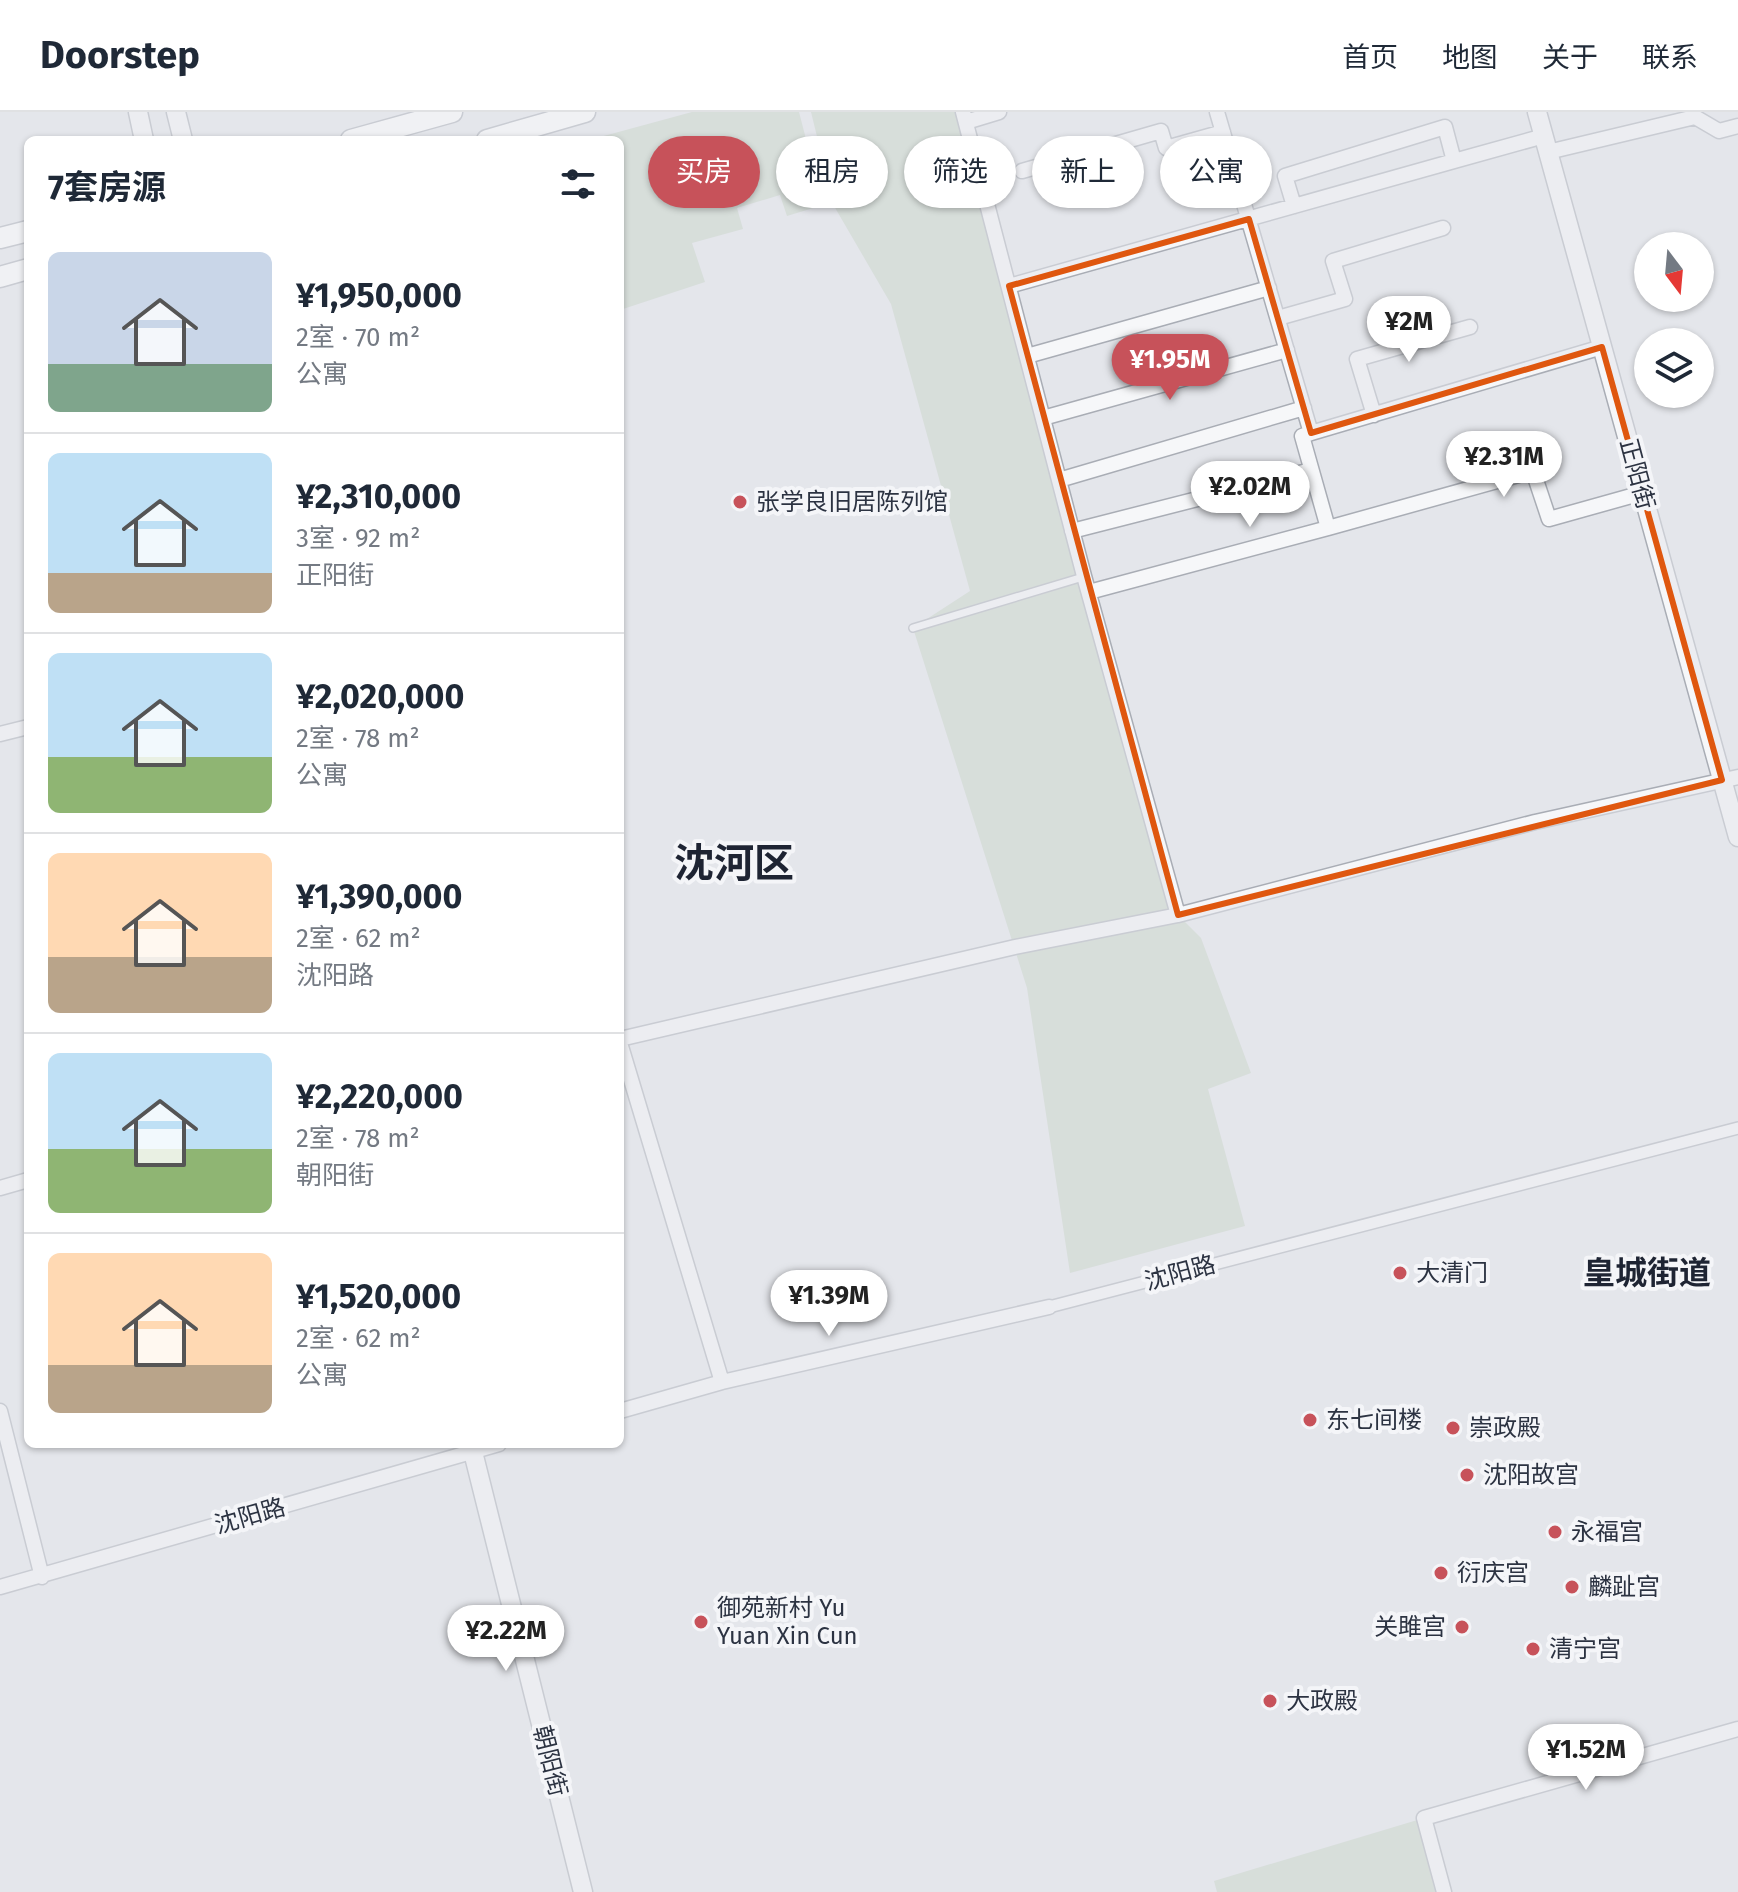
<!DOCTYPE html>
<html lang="zh">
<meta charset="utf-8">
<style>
body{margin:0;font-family:"Fira Sans","Noto Sans SC",sans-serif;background:#f2f2f3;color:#1f2937;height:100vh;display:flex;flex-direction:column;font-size:30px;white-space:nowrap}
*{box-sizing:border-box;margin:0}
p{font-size:26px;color:#747a83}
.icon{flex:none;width:44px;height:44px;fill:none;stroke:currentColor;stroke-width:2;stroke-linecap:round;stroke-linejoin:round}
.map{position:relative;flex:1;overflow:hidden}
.details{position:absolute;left:24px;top:24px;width:600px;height:1312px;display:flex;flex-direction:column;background:#fff;border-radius:12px;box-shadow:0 2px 6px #0004}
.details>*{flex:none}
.banner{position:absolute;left:648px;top:24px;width:760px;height:72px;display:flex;gap:16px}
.needle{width:52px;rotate:164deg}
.tools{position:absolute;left:1634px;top:120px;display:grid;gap:16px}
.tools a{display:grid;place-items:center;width:80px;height:80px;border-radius:50%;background:#fff;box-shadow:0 2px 6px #0004;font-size:40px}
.price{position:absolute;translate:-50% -68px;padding:0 18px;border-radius:28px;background:#fff;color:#222;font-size:26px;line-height:52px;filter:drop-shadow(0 2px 4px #0008)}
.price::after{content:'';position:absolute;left:50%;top:48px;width:24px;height:18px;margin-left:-12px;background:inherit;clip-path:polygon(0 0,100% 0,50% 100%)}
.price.selected{background:#c7525a;color:#fff}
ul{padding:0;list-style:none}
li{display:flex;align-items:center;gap:24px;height:200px;padding:0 24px}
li+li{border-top:2px solid #e0e1e3}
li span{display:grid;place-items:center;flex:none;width:224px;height:160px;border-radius:12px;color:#555}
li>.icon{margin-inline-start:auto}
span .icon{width:96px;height:96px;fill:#fffc;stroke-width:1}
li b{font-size:34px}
h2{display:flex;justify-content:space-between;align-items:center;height:96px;padding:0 24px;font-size:34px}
.tag{padding:0 28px;border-radius:36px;background:#fff;box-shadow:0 2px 6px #0004;font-size:28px;line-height:72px}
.tag.selected{background:#c7525a;color:#fff}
header{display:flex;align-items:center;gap:48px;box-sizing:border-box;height:112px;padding:0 40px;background:#fff;border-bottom:2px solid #e0e1e3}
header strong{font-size:38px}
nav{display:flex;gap:44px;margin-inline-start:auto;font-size:28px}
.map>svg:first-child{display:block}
</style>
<header>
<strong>Doorstep</strong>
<nav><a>首页</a><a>地图</a><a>关于</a><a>联系</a></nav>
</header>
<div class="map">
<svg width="1738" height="1780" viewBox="0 0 1738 1780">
<rect width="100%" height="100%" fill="#e4e6eb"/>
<path fill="#c8d4c6" d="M692,0H799L823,93L787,104L780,83L737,96L743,117L692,131L705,170L620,198V28H589Z
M811,0H963L1178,803L1201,826L1251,961L1208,977L1245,1114L1070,1161L1027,876L913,516L970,479L891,192L834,94Z
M1424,1706L1444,1780H1217L1214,1769Z"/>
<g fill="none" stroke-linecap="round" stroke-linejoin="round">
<defs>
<path id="service" d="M913,516L1083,465"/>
<path id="pedestrian" d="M1049,1195L1738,1016"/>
<path id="minor" d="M963,0L1084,464L1178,803
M1217,0L1311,321L1602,235
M966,10L999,0
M1548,40L1695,5L1719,19L1738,14
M1022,59L1161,19L1166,36L1223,20
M1294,94L1285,64L1445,15L1454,49L1544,24
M1009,174L1454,49
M1278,206L1345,187L1333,149L1443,116
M1027,244L1269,176
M1374,303L1357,247L1470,215
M1043,306L1287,238
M1059,368L1304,296
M1328,416L1533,359L1549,407L1642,381
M1072,419L1311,358
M1089,480L1328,416L1302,324L1311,321
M0,622L28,615
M620,927L1015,835L1178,803L1535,710L1738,665
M620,931L722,1270
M0,1076L28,1068
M0,1299L42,1465
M620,1299L722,1270L1049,1195
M0,1475L499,1332
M1444,1780L1424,1706L1738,1617"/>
<path id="tertiary" d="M138,0L144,28
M176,0L183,28
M1537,0L1738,725
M471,1332L583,1780"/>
<path id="secondary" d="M351,28L452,0
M487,28L585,0
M0,126L28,119
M0,165L28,157"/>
</defs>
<use href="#service" stroke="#a9adb5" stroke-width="10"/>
<use href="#pedestrian" stroke="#a9adb5" stroke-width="14"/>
<use href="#minor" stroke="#a9adb5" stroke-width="17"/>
<use href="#tertiary" stroke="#a9adb5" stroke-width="21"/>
<use href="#secondary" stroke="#a9adb5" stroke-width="23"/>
<use href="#service" stroke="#f6f7f9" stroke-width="7"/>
<use href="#pedestrian" stroke="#f6f7f9" stroke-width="11"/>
<use href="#minor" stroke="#f6f7f9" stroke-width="14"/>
<use href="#tertiary" stroke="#f6f7f9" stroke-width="18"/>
<use href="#secondary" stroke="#fff" stroke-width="20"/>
</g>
<path d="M0 0H1738V1780H0ZM1249,107L1311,321L1602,235L1722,668L1178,803L1009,174Z" fill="#e4e6eb" fill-opacity=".55" fill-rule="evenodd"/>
<path fill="none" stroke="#df570f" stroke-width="6" stroke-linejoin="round" d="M1249,107L1311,321L1602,235L1722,668L1178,803L1009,174Z"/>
<g fill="#c7525a" stroke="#f4f5f8" stroke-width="3">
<circle cx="740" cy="390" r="8"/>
<circle cx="1400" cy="1161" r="8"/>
<circle cx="1310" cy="1308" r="8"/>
<circle cx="1453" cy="1316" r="8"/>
<circle cx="1467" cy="1363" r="8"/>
<circle cx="1555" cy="1420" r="8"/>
<circle cx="1441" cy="1461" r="8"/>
<circle cx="1572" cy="1475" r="8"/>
<circle cx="701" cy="1510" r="8"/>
<circle cx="1462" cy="1515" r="8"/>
<circle cx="1533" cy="1537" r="8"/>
<circle cx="1270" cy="1589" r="8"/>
</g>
<g text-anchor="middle" stroke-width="8" stroke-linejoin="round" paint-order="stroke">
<g font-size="24" fill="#2c3342" stroke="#f4f5f8">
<text transform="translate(1637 362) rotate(75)" y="8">正阳街</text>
<text transform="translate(1180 1161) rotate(-15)" y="8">沈阳路</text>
<text transform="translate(250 1404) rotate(-16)" y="8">沈阳路</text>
<text transform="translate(550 1649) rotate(76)" y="8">朝阳街</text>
</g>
<g font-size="24" fill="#2c3342" stroke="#f4f5f8" text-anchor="start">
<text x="756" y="398">张学良旧居陈列馆</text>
<text x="1416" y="1169">大清门</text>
<text x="1326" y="1316">东七间楼</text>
<text x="1469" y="1324">崇政殿</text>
<text x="1483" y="1371">沈阳故宫</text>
<text x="1571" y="1428">永福宫</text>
<text x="1457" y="1469">衍庆宫</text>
<text x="1588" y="1483">麟趾宫</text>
<text x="717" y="1504">御苑新村 Yu<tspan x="717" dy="28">Yuan Xin Cun</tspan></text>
<text x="1446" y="1523" text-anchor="end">关雎宫</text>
<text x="1549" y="1545">清宁宫</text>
<text x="1286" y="1597">大政殿</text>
</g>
<g font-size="32" font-weight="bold" fill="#1e2433" stroke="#f4f5f8">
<text x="1647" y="1172">皇城街道</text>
</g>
<g font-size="40" font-weight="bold" fill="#1e2433" stroke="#f4f5f8">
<text x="734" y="765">沈河区</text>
</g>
</g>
</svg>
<div class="tools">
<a><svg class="needle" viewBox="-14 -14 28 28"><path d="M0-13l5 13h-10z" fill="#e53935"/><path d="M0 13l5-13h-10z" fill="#747a83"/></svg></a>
<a><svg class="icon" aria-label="layers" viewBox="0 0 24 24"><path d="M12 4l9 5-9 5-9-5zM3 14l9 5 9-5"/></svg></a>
</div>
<b class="price" style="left:1409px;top:252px">¥2M</b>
<b class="price selected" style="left:1170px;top:290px">¥1.95M</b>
<b class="price" style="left:1504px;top:387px">¥2.31M</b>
<b class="price" style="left:1250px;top:417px">¥2.02M</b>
<b class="price" style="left:829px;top:1226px">¥1.39M</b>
<b class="price" style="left:506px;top:1561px">¥2.22M</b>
<b class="price" style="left:1586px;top:1680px">¥1.52M</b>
<div class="banner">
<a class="tag selected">买房</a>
<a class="tag">租房</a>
<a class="tag">筛选</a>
<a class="tag">新上</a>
<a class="tag">公寓</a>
</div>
<section class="details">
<h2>7套房源<svg class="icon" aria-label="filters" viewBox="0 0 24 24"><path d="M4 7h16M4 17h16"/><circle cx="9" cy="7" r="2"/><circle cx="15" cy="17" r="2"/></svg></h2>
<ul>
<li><span style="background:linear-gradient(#c9d6e8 70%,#7fa58c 0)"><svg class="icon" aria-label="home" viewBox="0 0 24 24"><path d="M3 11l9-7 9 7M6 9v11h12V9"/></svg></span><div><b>¥1,950,000</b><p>2室 · 70 m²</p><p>公寓</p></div></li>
<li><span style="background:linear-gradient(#bfe0f5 75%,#b9a48a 0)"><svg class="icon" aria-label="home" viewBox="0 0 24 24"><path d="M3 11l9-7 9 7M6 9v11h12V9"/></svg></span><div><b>¥2,310,000</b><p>3室 · 92 m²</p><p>正阳街</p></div></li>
<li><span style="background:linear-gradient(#bfe0f5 65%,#8fb573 0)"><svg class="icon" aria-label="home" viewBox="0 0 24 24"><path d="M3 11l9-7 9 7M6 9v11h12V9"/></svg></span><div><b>¥2,020,000</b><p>2室 · 78 m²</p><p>公寓</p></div></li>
<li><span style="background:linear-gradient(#ffd9b3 65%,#b9a48a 0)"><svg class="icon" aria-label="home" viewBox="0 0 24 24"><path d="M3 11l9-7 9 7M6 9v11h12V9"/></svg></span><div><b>¥1,390,000</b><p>2室 · 62 m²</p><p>沈阳路</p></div></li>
<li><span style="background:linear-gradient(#bfe0f5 60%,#8fb573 0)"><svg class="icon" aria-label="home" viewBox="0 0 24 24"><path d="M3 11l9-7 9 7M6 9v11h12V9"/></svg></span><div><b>¥2,220,000</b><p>2室 · 78 m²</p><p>朝阳街</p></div></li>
<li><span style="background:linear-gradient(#ffd9b3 70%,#b9a48a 0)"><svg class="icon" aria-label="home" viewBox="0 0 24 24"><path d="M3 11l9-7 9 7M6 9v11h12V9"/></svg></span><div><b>¥1,520,000</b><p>2室 · 62 m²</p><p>公寓</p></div></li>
</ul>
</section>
</div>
